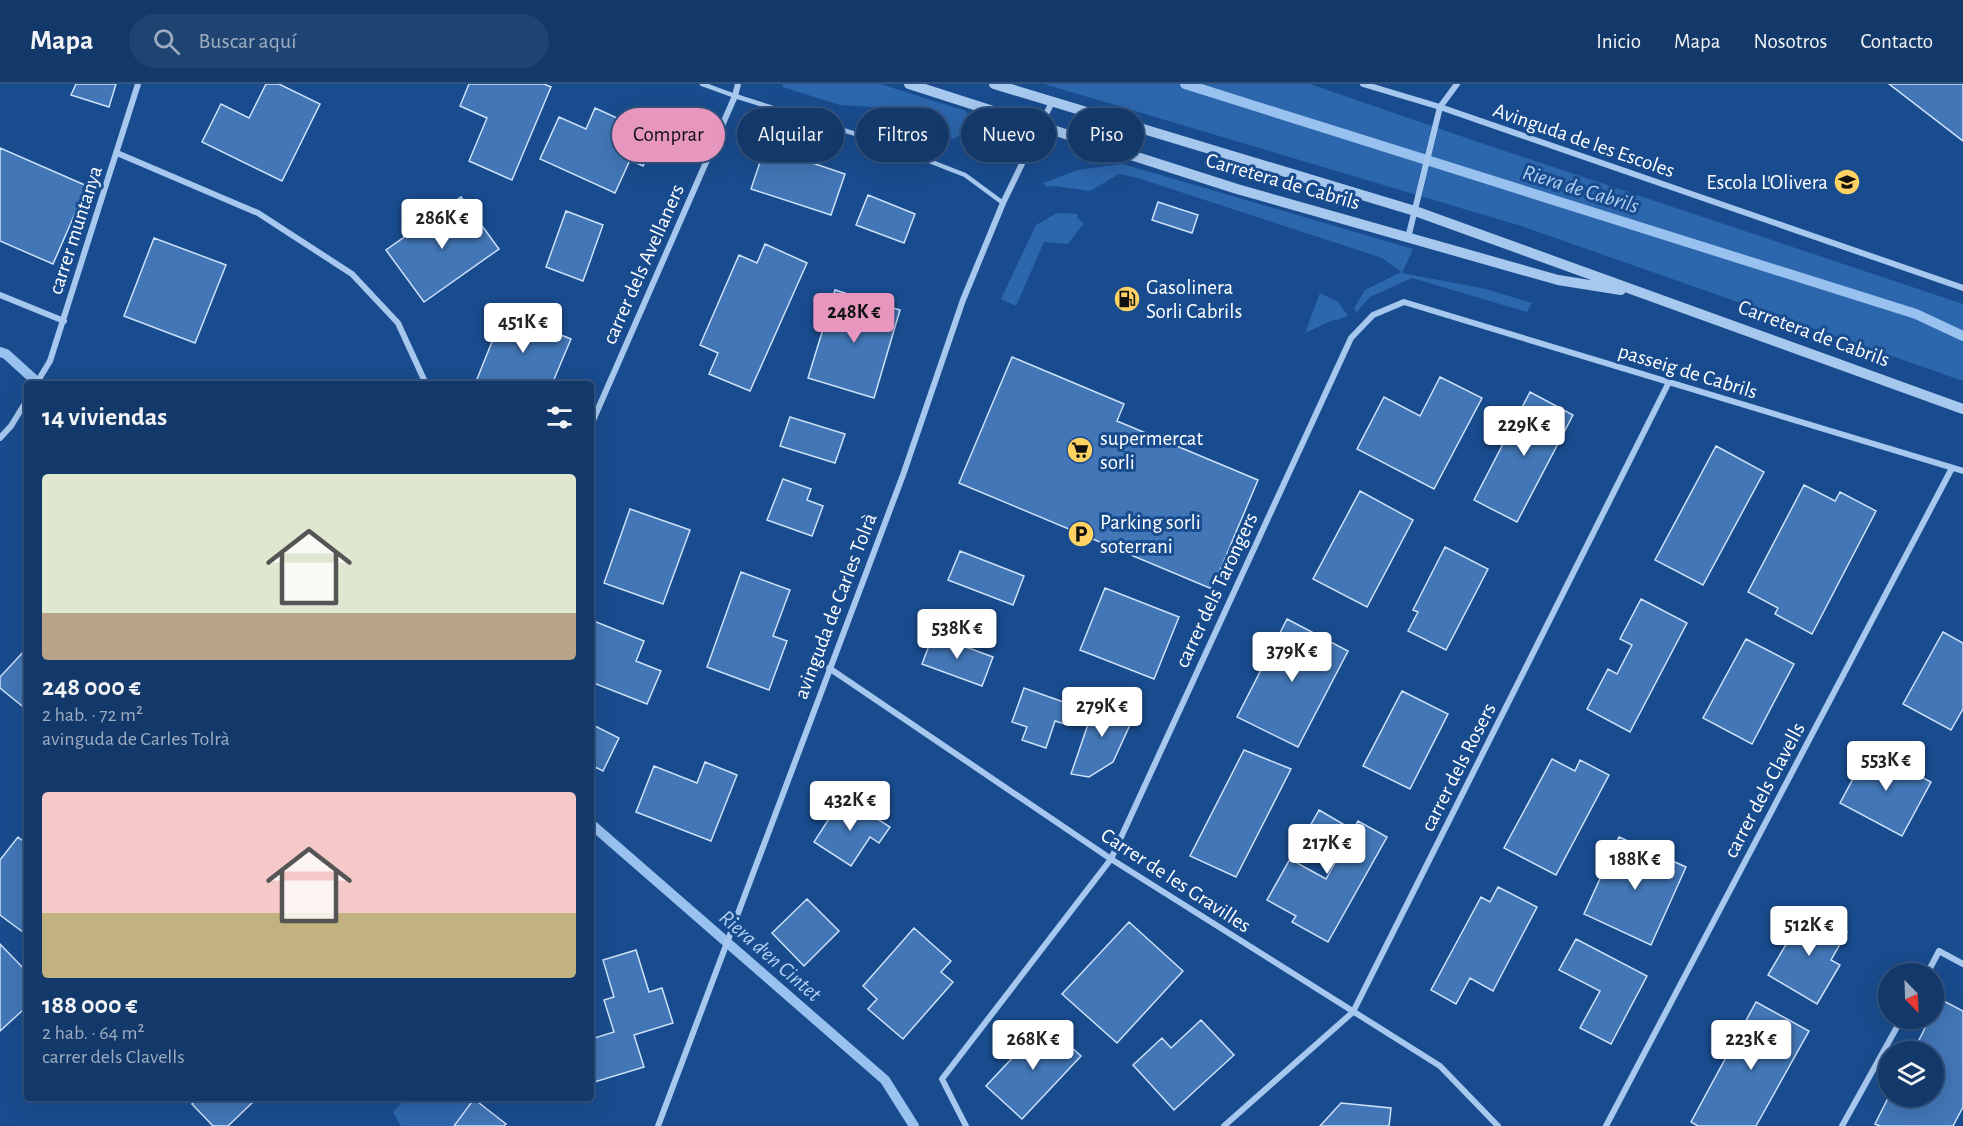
<!DOCTYPE html>
<html lang="es">
<meta charset="utf-8">
<style>
body{margin:0;font-family:"Alegreya Sans",sans-serif;background:#204472;color:#f1f3f6;height:100vh;display:flex;flex-direction:column;font-size:22px;white-space:nowrap}
*{box-sizing:border-box;margin:0}
p{font-size:20px;color:#9dacc1}
.icon{flex:none;width:33px;height:33px;fill:none;stroke:currentColor;stroke-width:2;stroke-linecap:round;stroke-linejoin:round}
.map{position:relative;flex:1;overflow:hidden}
.details{position:absolute;left:24px;top:297px;width:570px;height:720px;display:flex;flex-direction:column;background:#13396a;border-radius:6px;box-shadow:0 6px 24px #0002,0 0 0 2px #32537e}
.details>*{flex:none}
.banner{position:absolute;left:612px;top:24px;width:570px;height:54px;display:flex;gap:12px}
.needle{width:39px;rotate:157deg}
.buttons{position:absolute;left:1878px;top:879px;display:grid;gap:12px}
.buttons a{display:grid;place-items:center;width:66px;height:66px;border-radius:50%;background:#13396a;box-shadow:0 6px 24px #0002,0 0 0 2px #32537e;font-size:30px}
.price{position:absolute;translate:-50% -51px;padding:0 14px;border-radius:6px;background:#fff;color:#222;font-size:20px;line-height:39px;filter:drop-shadow(0 2px 3px #0008)}
.price::after{content:'';position:absolute;left:50%;top:36px;width:18px;height:14px;margin-left:-9px;background:inherit;clip-path:polygon(0 0,100% 0,50% 100%)}
.price.current{background:#e797bd;color:#111}
ul{padding:0;list-style:none}
li{display:grid;align-content:center;gap:12px;height:318px;padding:0 18px}
li span{display:grid;place-items:center;height:186px;border-radius:6px;color:#555}
li>.icon{margin-inline-start:auto}
span .icon{width:108px;height:108px;fill:#fffc;stroke-width:1}
li b{font-size:26px}
h2{display:flex;justify-content:space-between;align-items:center;height:72px;padding:0 18px;font-size:26px}
.chip{padding:0 21px;border-radius:27px;background:#13396a;box-shadow:0 6px 24px #0002,0 0 0 2px #32537e;font-size:21px;line-height:54px}
.chip.current{background:#e797bd;color:#111}
header{display:flex;align-items:center;gap:36px;box-sizing:border-box;height:84px;padding:0 30px;background:#13396a;border-bottom:2px solid #32537e}
header strong{font-size:28px}
nav{display:flex;gap:33px;margin-inline-start:auto;font-size:21px}
.search{width:420px;height:54px;background:#204472;display:flex;align-items:center;gap:15px;box-sizing:border-box;padding:0 21px;border-radius:33px;color:#9dacc1;font-size:22px}
.map>svg:first-child{display:block}
</style>
<header>
<strong>Mapa</strong>
<div class="search"><svg class="icon" aria-label="search" viewBox="0 0 24 24"><circle cx="10" cy="10" r="6"/><path d="M15 15l6 6"/></svg>Buscar aquí</div>
<nav><a>Inicio</a><a>Mapa</a><a>Nosotros</a><a>Contacto</a></nav>
</header>
<div class="map">
<svg width="1963" height="1042" viewBox="0 0 1963 1042">
<rect width="100%" height="100%" fill="#194c8e"/>
<path fill="#2c66ac" d="M782,0H880L966,27C973,42 967,49 953,55L917,43L918,26L840,21L783,3Z
M1044,0H1310L1481,59L1963,220V297L1521,142Z
M1123,80L1413,165L1402,189L1486,205L1532,219L1527,228L1412,194L1370,213L1356,229L1354,224L1365,206L1401,188L1382,174L1138,94L1119,90L1090,107L1055,102L1046,103L1043,99L1078,86Z
M1057,129L1078,130L1077,134L1084,139L1068,160L1044,158L1016,222L1001,215L1036,141Z
M1320,209L1338,218L1348,232L1337,236H1333L1305,249Z
M406,1014H477L453,1042H401L393,1028Z"/>
<g fill="none" stroke-linecap="round" stroke-linejoin="round">
<path stroke="#98c1f0" stroke-width="10" d="M1185,0L1916,230L1963,252
M0,268L6,270L39,300
M591,740L885,996L914,1042"/>
</g>
<path fill="#4276b6" stroke="#cce1fa" stroke-width="1.5" d="M76,0H116L109,23L71,11Z
M266,0H279L320,20L282,97L202,58L221,20L249,34Z
M469,0H544L551,3L512,96L469,77L487,34L460,22Z
M1889,0H1963V57Z
M595,24L657,52L643,82L630,76L615,109L540,75L559,33L586,45Z
M765,63L845,90L831,131L751,105Z
M0,64L87,102L53,180L0,157Z
M868,111L915,130L904,159L856,141Z
M461,113L499,165L424,218L386,166Z
M1158,118L1198,131L1192,149L1152,136Z
M566,127L603,141L583,197L546,183Z
M154,154L226,181L195,259L124,232Z
M765,160L807,179L750,307L709,290L718,269L700,261L739,171L757,179Z
M835,206L900,226L874,314L808,294Z
M504,228L571,255L552,300H475Z
M1012,273L1124,320L1117,337L1258,396L1212,505L959,399Z
M1440,293L1482,314L1434,405L1357,365L1384,313L1420,332Z
M1530,308L1573,331L1517,438L1474,416Z
M790,333L845,350L835,379L780,362Z
M1716,362L1764,388L1703,501L1655,476Z
M783,395L811,405L807,416L823,422L812,452L767,436Z
M1804,401L1835,417L1840,408L1876,427L1812,550L1775,530L1778,524L1748,508Z
M1360,407L1413,436L1367,523L1313,495Z
M630,425L690,446L663,520L604,499Z
M1445,463L1488,485L1446,566L1408,547L1418,528L1413,526Z
M960,467L1024,492L1013,521L948,496Z
M741,488L790,506L773,552L787,557L769,606L707,583Z
M1105,504L1179,533L1154,595L1080,566Z
M1641,515L1687,539L1630,648L1587,625L1608,585L1617,590L1632,561L1620,555Z
M1287,535L1348,567L1298,663L1237,633Z
M591,536L644,557L636,577L661,587L647,620L591,598Z
M1943,548L1963,559V625L1951,646L1903,620Z
M933,551L993,573L982,602L922,580Z
M1746,555L1794,580L1752,660L1703,634Z
M27,564V626L0,604V593Z
M1024,604L1072,621L1065,640L1055,637L1046,664L1022,656L1027,643L1012,638Z
M1402,607L1448,630L1410,705L1363,682Z
M1097,614L1135,630L1113,678L1089,693L1071,690Z
M591,640L619,654L603,687L591,681Z
M1869,665L1931,698L1902,752L1840,719Z
M1244,666L1291,685L1236,793L1190,772Z
M1552,675L1575,687L1580,676L1609,691L1556,791L1504,764Z
M705,678L737,691L711,757L636,728L654,682L697,699Z
M843,713L890,743L879,759L870,753L851,782L814,758Z
M1319,726L1353,746L1358,737L1387,753L1328,858L1292,838L1296,832L1267,816L1290,775L1326,795L1335,779L1300,760Z
M18,753L27,760V851L0,831V776Z
M1619,753L1686,783L1651,861L1584,830Z
M1498,803L1537,823L1493,907L1470,894L1456,920L1431,906L1481,813L1490,818Z
M807,815L839,847L804,882L772,849Z
M1807,825L1847,848L1831,876L1840,881L1817,920L1768,891Z
M1129,838L1183,887L1117,959L1062,910Z
M914,844L951,877L941,888L953,898L903,955L868,925L877,915L863,902Z
M1576,855L1647,892L1611,960L1580,944L1600,907L1559,886Z
M0,860L25,886L27,884V931L23,926L0,947Z
M636,866L649,908L662,904L673,939L634,951L644,983L591,999V955L614,948L604,916L614,913L603,876Z
M1940,915L1963,927V1023L1953,1042H1880L1875,1040L1889,1012H1934V968H1913L1930,934H1934V927Z
M1756,918L1809,947L1756,1042H1698L1691,1038Z
M1201,936L1234,971L1174,1026L1133,981L1162,954L1171,964Z
M1045,939L1081,972L1022,1035L986,1002Z
M198,1014H251L254,1017L228,1042H213L192,1020Z
M474,1015L506,1040L504,1042H454Z
M1341,1019L1391,1024L1389,1042H1320Z"/>
<g fill="none" stroke-linecap="round" stroke-linejoin="round">
<path stroke="#a6c7ee" stroke-width="4.5" d="M702,0L735,12L878,57L965,91L1003,119"/>
<path stroke="#a6c7ee" stroke-width="6" d="M1363,0L1440,23L1963,204
M117,69L258,129L352,190L398,239L426,300
M1408,154L1440,23L1457,0
M0,211L64,237
M36,300L50,277L138,0
M591,341L735,12L738,0
M0,354L11,342L27,316
M829,584L1111,775L1440,982L1498,1042
M1927,890L1939,867L1963,880
M658,1042L903,391L963,216L1003,119L1052,18
M966,1042L942,995L1111,775L1351,254L1373,231L1404,218L1963,387
M1224,1042L1353,928L1669,298
M1606,1042L1952,384
M1842,1042L1902,934"/>
<path stroke="#a6c7ee" stroke-width="10" d="M909,0L1237,105L1558,196L1621,206
M994,0L1415,127L1963,325"/>
</g>
<defs>
<symbol id="school-disc" viewBox="-11 -11 22 22"><circle r="9.5" fill="#ffd263" stroke="#194c8e"/><path d="M0-5L7-2L0 1L-7-2ZM-4 1L0 2.5L4 1V4Q0 6-4 4Z" fill="#111"/></symbol>
<symbol id="fuel-disc" viewBox="-11 -11 22 22"><circle r="9.5" fill="#ffd263" stroke="#194c8e"/><path d="M-5.5-6h7V0h2V4h1.3V-2.5L3-4.5l.8-.8L6-3V5H2.5V1h-1V6h-7ZM-4.2-4.7v3.2H.2V-4.7Z" fill="#111"/></symbol>
<symbol id="supermarket-disc" viewBox="-11 -11 22 22"><circle r="9.5" fill="#ffd263" stroke="#194c8e"/><path d="M-6-5.5h2.5l.6 2H6L4.5 2H-2.5L-4.4-4H-6ZM-1.5 3.2a1.3 1.3 0 1 0 .1 0ZM3 3.2a1.3 1.3 0 1 0 .1 0Z" fill="#111"/></symbol>
<symbol id="parking-disc" viewBox="-11 -11 22 22"><circle r="9.5" fill="#ffd263" stroke="#194c8e"/><path d="M-3.5-5.5H1a3.5 3.5 0 0 1 0 7H-1V5.5H-3.5ZM-1-3.4V-.6H.8a1.4 1.4 0 0 0 0-2.8Z" fill="#111"/></symbol>
</defs>
<g fill-rule="evenodd">
<use href="#school-disc" x="1832" y="83" width="30" height="30"/>
<use href="#fuel-disc" x="1112" y="200" width="30" height="30"/>
<use href="#supermarket-disc" x="1065" y="351" width="30" height="30"/>
<use href="#parking-disc" x="1066" y="435" width="30" height="30"/>
</g>
<g text-anchor="middle" stroke-width="6" stroke-linejoin="round" paint-order="stroke">
<g font-size="21" fill="#fff" stroke="#194c8e">
<text transform="translate(1584 56) rotate(19)" y="7">Avinguda de les Escoles</text>
<text transform="translate(1283 97) rotate(16)" y="7">Carretera de Cabrils</text>
<text transform="translate(75 146) rotate(-72)" y="7">carrer muntanya</text>
<text transform="translate(643 180) rotate(-66)" y="7">carrer dels Avellaners</text>
<text transform="translate(1814 249) rotate(20)" y="7">Carretera de Cabrils</text>
<text transform="translate(1688 287) rotate(17)" y="7">passeig de Cabrils</text>
<text transform="translate(1216 506) rotate(-65)" y="7">carrer dels Tarongers</text>
<text transform="translate(835 522) rotate(-69)" y="7">avinguda de Carles Tolrà</text>
<text transform="translate(1458 683) rotate(-63)" y="7">carrer dels Rosers</text>
<text transform="translate(1764 706) rotate(-62)" y="7">carrer dels Clavells</text>
<text transform="translate(1176 796) rotate(33)" y="7">Carrer de les Gravilles</text>
</g>
<g font-size="21" fill="#fff" stroke="#194c8e" text-anchor="start">
<text x="1828" y="105" text-anchor="end">Escola L'Olivera</text>
<text x="1146" y="210">Gasolinera<tspan x="1146" dy="24">Sorli Cabrils</tspan></text>
<text x="1100" y="361">supermercat<tspan x="1100" dy="24">sorli</tspan></text>
<text x="1100" y="445">Parking sorli<tspan x="1100" dy="24">soterrani</tspan></text>
</g>
<g font-size="22" font-style="italic" fill="#b2d1f5" stroke="#194c8e">
<text transform="translate(1581 104) rotate(17)" y="8">Riera de Cabrils</text>
<text transform="translate(771 871) rotate(41)" y="8">Riera d'en Cintet</text>
</g>
</g>
</svg>
<div class="buttons">
<a><svg class="needle" viewBox="-14 -14 28 28"><path d="M0-13l5 13h-10z" fill="#e53935"/><path d="M0 13l5-13h-10z" fill="#9dacc1"/></svg></a>
<a><svg class="icon" aria-label="layers" viewBox="0 0 24 24"><path d="M12 4l9 5-9 5-9-5zM3 14l9 5 9-5"/></svg></a>
</div>
<b class="price" style="left:442px;top:166px">286K €</b>
<b class="price current" style="left:854px;top:260px">248K €</b>
<b class="price" style="left:523px;top:270px">451K €</b>
<b class="price" style="left:1524px;top:373px">229K €</b>
<b class="price" style="left:957px;top:576px">538K €</b>
<b class="price" style="left:1292px;top:599px">379K €</b>
<b class="price" style="left:1102px;top:654px">279K €</b>
<b class="price" style="left:1886px;top:708px">553K €</b>
<b class="price" style="left:850px;top:748px">432K €</b>
<b class="price" style="left:1327px;top:791px">217K €</b>
<b class="price" style="left:1635px;top:807px">188K €</b>
<b class="price" style="left:1809px;top:873px">512K €</b>
<b class="price" style="left:1033px;top:987px">268K €</b>
<b class="price" style="left:1751px;top:987px">223K €</b>
<div class="banner">
<a class="chip current">Comprar</a>
<a class="chip">Alquilar</a>
<a class="chip">Filtros</a>
<a class="chip">Nuevo</a>
<a class="chip">Piso</a>
</div>
<section class="details">
<h2>14 viviendas<svg class="icon" aria-label="filters" viewBox="0 0 24 24"><path d="M4 7h16M4 17h16"/><circle cx="9" cy="7" r="2"/><circle cx="15" cy="17" r="2"/></svg></h2>
<ul>
<li><span style="background:linear-gradient(#dfe7d0 75%,#b9a48a 0)"><svg class="icon" aria-label="home" viewBox="0 0 24 24"><path d="M3 11l9-7 9 7M6 9v11h12V9"/></svg></span><div><b>248 000 €</b><p>2 hab. · 72 m²</p><p>avinguda de Carles Tolrà</p></div></li>
<li><span style="background:linear-gradient(#f6c9c9 65%,#c2b280 0)"><svg class="icon" aria-label="home" viewBox="0 0 24 24"><path d="M3 11l9-7 9 7M6 9v11h12V9"/></svg></span><div><b>188 000 €</b><p>2 hab. · 64 m²</p><p>carrer dels Clavells</p></div></li>
</ul>
</section>
</div>
